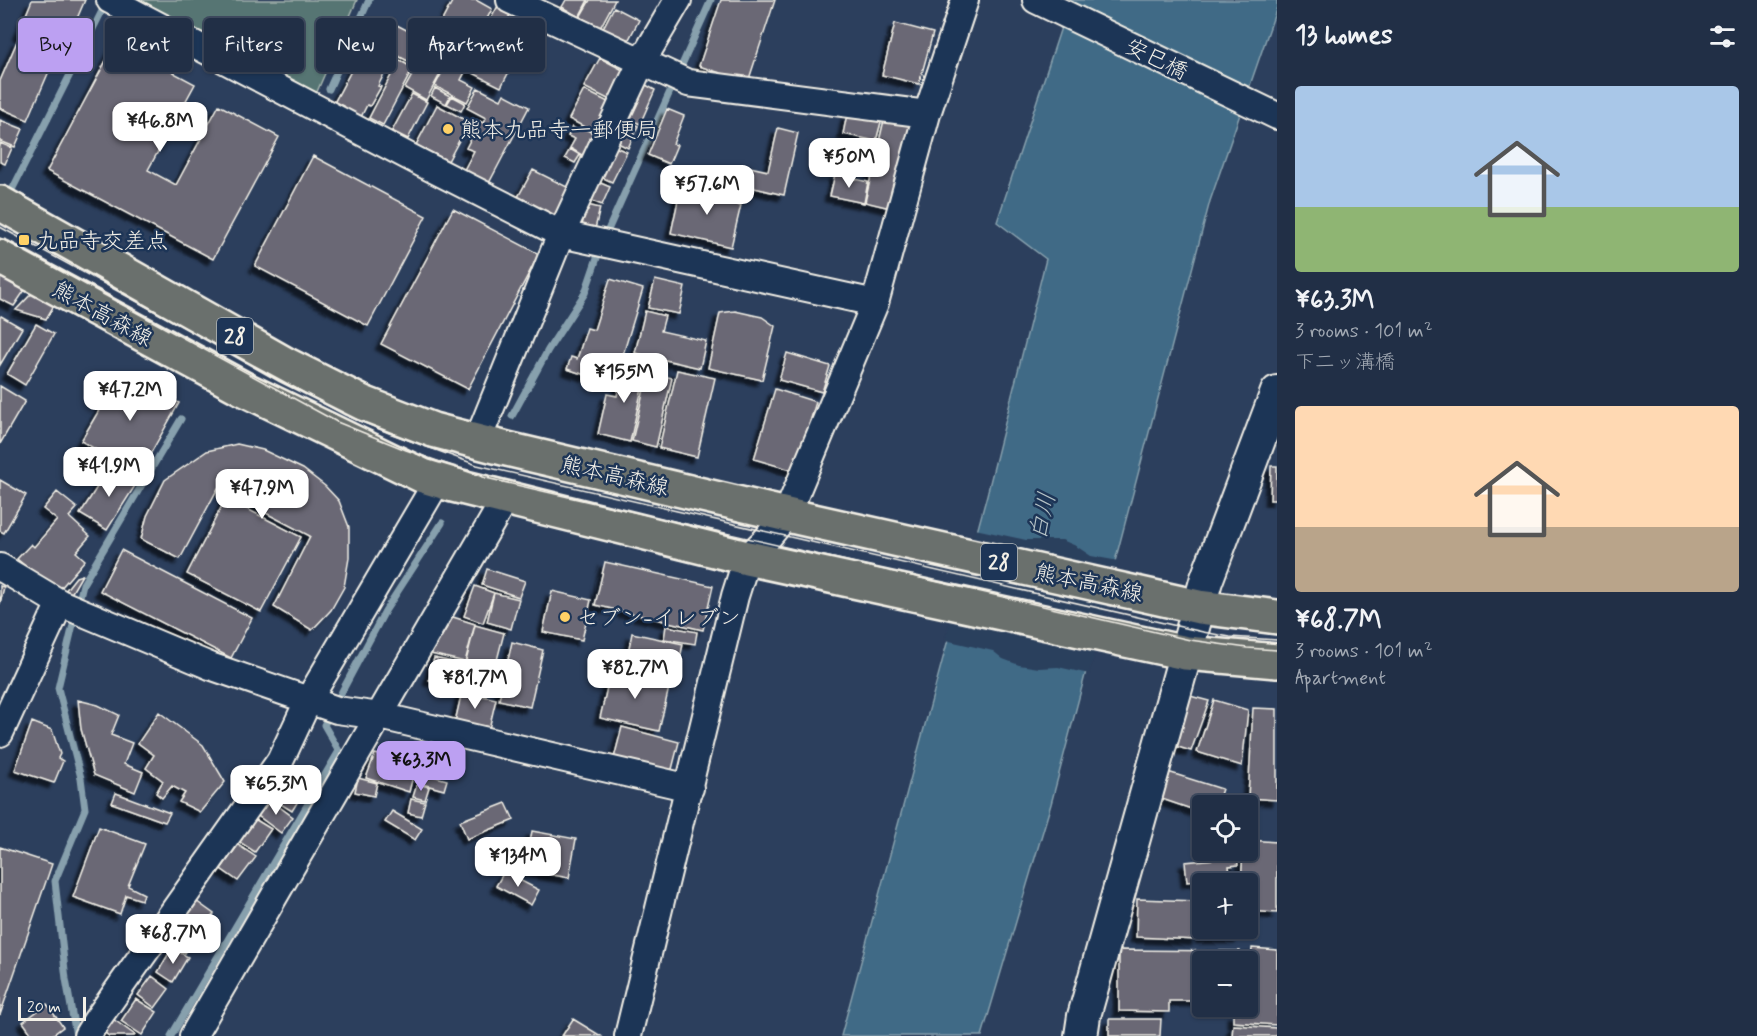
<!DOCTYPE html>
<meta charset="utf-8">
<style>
body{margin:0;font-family:Mynerve,"Klee One",sans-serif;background:#2d3b51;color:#f1f3f6;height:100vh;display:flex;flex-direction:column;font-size:22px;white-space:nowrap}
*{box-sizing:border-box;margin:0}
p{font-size:20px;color:#a2a9b3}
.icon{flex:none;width:33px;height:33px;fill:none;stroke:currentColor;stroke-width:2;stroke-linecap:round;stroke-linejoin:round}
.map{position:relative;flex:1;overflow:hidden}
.details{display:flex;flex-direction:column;background:#212f46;width:480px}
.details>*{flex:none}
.banner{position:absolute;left:18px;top:18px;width:570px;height:54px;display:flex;gap:12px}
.tools{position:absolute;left:1192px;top:795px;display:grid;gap:12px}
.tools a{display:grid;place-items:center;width:66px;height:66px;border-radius:6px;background:#212f46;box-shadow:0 2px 4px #0004,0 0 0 2px #3e4a5f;font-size:30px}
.scale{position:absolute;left:18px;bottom:15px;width:68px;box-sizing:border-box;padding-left:6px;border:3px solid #f4f1e8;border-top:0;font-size:16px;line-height:21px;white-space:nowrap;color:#f4f1e8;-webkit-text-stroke:4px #1d3557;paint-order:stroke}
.price{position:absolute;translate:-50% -51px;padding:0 14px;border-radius:12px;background:#fff;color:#222;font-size:20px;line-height:39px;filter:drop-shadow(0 2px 3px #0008)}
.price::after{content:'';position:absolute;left:50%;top:36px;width:18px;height:14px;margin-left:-9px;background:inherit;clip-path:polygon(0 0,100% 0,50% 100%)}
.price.current{background:#bca0f2;color:#111}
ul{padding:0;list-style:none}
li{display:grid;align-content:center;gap:12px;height:318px;padding:0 18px}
li span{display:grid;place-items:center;height:186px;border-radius:6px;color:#555}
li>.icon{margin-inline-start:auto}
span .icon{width:108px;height:108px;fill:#fffc;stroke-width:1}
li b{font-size:26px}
h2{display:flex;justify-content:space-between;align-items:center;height:72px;padding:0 18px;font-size:26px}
.chip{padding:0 21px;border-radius:6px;background:#212f46;box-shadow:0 2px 4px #0004,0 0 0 2px #3e4a5f;font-size:21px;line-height:54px}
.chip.current{background:#bca0f2;color:#111}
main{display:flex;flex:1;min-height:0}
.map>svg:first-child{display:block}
</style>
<main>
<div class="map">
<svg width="1277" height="1036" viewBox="0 0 1277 1036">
<defs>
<filter id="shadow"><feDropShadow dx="-5.5" dy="5.5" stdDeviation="1.5" flood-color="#0009"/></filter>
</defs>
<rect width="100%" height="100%" fill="#2c3f5d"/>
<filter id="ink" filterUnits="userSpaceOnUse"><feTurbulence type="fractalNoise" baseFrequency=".0167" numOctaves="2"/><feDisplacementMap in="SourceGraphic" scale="12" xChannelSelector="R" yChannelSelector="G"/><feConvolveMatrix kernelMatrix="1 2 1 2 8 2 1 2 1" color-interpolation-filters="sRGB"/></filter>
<g filter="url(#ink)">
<path fill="#567573" stroke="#a5b3ae" stroke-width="1.5" d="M133,0H357L316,94Z"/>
<path fill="#3f6a86" stroke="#87a0ad" stroke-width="1.5" d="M1070,0H1277V7L1210,201L1051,804L982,1036H841L987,495L1046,259L997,222Z"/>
<path fill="#2c3f5d" d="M975,529L1026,540H1062L1076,546L1091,556L1119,561L1089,674L1058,667L1039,668L1019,665L1003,659L993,651L945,640Z"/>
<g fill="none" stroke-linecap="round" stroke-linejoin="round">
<path stroke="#87a0ad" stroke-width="7" d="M329,89L369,0
M8,198L107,1
M604,239L711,0
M512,416L548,350L585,293L600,249
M78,605L83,584L181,419
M75,616L58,688L81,778L85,809L55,881L66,979L76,1036
M171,1036L339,751L324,725L385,611L442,523"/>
</g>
<path fill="#6a6874" stroke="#f4f1e8" stroke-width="1.5" filter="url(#shadow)" d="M32,0H85L62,53L18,34Z
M453,0H476L492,9L464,63L429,45Z
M566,0H588L579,17L562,7Z
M590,0H615L600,28L580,17Z
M721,0H775L748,82L699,66Z
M499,4L512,11L494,46L480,39Z
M614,7L639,20L629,39L618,42L601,32Z
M521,15L535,23L517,56L503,49Z
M393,23L424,39L412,63L380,47Z
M895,23L933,33L919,84L882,75Z
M18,39L56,55L28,120L0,108V81Z
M478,39L516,58L501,87L463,68Z
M116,42L195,84L148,170L176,185L219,105L279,137L213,259L47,171Z
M366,43L393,56L378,86L381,87L370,106L367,105L361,117L334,103Z
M425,52L446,63L426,100L405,88Z
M600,58L621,69L625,80L614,102L584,87Z
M399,60L413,68L383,125L369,118Z
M447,63L465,72L461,80L475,87L467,102L435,86Z
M646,85L655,90L640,124L630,119Z
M435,88L450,96L446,104L431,96Z
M478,88L501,100L504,94L529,107L489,183L464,170L474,151L466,148L480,121L483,123L486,118L467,108Z
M584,90L612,104L596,133L569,119Z
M412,94L427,102L408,139L392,131Z
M452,96L465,103L461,111L447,104Z
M437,105L469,122L448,161L416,145Z
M667,109L684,116L673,144L677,145L669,164L648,155Z
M847,114L881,122L876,141L843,134Z
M0,120L23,129L15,147L0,141Z
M884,120L919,128L899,210L865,202Z
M629,122L638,126L628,148L618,143Z
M572,127L579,131L581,127L599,136L587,158L570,148L575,139L568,136Z
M778,128L798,133L784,195L746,186L750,167L768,171Z
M0,143L12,148L5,164L0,162Z
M615,147L627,152L612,182L601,177Z
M570,149L580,155L575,163L565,158Z
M313,156L426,216L368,326L255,266Z
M533,170L573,190L558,218L518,197Z
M835,174L868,182L864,203L830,196Z
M702,180L725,185L722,201L741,205L731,247L671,233L680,191L699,196Z
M598,182L610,187L602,205L590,200Z
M587,205L600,208L595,229L582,225Z
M453,209L539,254L468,389L381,344Z
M0,273L27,287L14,306L0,299Z
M610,279L643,289L622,358L618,357L610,383L567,369L571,357L577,359L587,328L594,330Z
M655,280L685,287L679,314L648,308Z
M40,285L59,297L46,319L16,310Z
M645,311L665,316L661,331L706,341L700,368L635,353Z
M735,311L762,317L775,326L762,380L708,368L720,313Z
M1,316L22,328L0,365V318Z
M36,324L54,334L25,385L7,374Z
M787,353L830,366L822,392L779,380Z
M625,361L647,366L630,442L598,434L607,394L617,396Z
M677,370L715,378L697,457L659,448Z
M122,371L179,403L139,474L81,441Z
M648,372L672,378L656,447L632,441Z
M0,386L25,401L0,444Z
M775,389L816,402L795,471L754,459Z
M237,444L263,450L303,469L325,486L339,501L349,527V558L344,587L331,610L312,630L274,607L310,536L218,488L180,559L141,539L147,516L165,480L207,451Z
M111,465L138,481L107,530L80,514Z
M1271,466H1277V500H1270Z
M0,480L26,495L4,533L0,531Z
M57,492L77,508L69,517L90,536L76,552L85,560L60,589L35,574L17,559L31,544L34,547L57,520L43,509Z
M226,498L301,537L261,612L187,574Z
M121,550L252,618L231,658L100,591Z
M605,562L713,586L703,630L595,605Z
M487,569L525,581L519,597L482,585Z
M82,575L71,594L65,591L76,577Z
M0,586L4,587L0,604Z
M475,586L494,593L483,623L464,616Z
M552,591L591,600L582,640L543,632Z
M494,593L519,599L511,629L487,622Z
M453,617L475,624L465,662L431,654Z
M475,625L504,633L495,668L466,661Z
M666,626L697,632L695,644L664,639Z
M632,633L683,644L679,664L628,653Z
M512,642L543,650L530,707L499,700Z
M434,658L487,670L482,692L429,680Z
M611,670L670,683L659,731L600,718Z
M462,691L496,699L489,729L455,722Z
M1190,696L1209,701L1191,751L1175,746Z
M78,700L98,705L119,715L111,735L132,743L124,764L143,772L135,792L94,775L81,729Z
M1214,700L1248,710L1242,766L1197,752Z
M1253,708L1277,709V800L1248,798Z
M159,712L203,745L225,782L200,812L179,802L185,793L172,786L162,798L156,793L163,781L146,768L154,755L138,743Z
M32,722L52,730L60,754L58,758L63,761L54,783L15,770Z
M622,727L679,742L671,773L614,758Z
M425,740L436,743L429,766L419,762Z
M375,754L416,764L409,792L366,778Z
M418,772L447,780L444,790L415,782Z
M1168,772L1222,789L1216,806H1203V813L1159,798Z
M358,778L377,783L374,796L355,792Z
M276,783L300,798L292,811L268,796Z
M417,784L429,787L425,800L413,797Z
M116,793L170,813L165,822L112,803Z
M411,799L425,802L421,816L408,813Z
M270,800L293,817L281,833L258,816Z
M506,803L514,820L467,839L460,821Z
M392,811L422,829L415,840L385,822Z
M253,818L271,829L255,852L238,841Z
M99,827L145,844L128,886L144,894L142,900L126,895L120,914L73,897Z
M532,831L576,839L569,878L525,870Z
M1248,840L1277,842V913L1248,911V884H1241L1243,850H1248Z
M238,845L256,857L238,881L221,869Z
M0,847L52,864L0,1015Z
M1237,857L1238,865L1229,866L1231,884H1203L1202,889L1201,880L1187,882L1185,862Z
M504,872L539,890L531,905L496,886Z
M1137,899L1198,901L1197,940L1136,937Z
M1201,900H1203V928H1241L1240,938H1201Z
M196,901L214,914L204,927L187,915Z
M184,924L199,936L185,953L170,941Z
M172,948L188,957L173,982L158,972Z
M1252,948L1277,950V1025L1233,1022V1013L1247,1014Z
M1119,950L1240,951V962H1203V1001H1169V1012L1119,1011Z
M152,976L169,989L155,1008L138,995Z
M136,999L157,1012L142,1035L121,1021Z
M47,1004L63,1027L51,1036H33L23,1022Z
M113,1019L135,1035L134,1036H109L104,1032Z
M573,1019L601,1036H562Z
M1109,1019H1161L1160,1036H1109Z
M1233,1025L1277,1028V1036H1232Z"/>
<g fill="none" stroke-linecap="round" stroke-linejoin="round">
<defs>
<path id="minor" d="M110,0L423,164L561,234L875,303
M510,0L688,83L927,114
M1036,0L1277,116
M477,442L561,234L641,63L678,0
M0,567L60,603L210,666L337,710L380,716L690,788
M0,733L60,603
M87,1036L96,1021L280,761L309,699L438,480
M193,1036L505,499
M628,1036L735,596L747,558L765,541L787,514L875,303L927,114L965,0"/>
<path id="tertiary" d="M1081,1036L1084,1016L1206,581L1277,392"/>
<path id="primary" d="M0,203L287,365L363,403L433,430L507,449L800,518L1199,607L1277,617
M0,257L244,389L423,476L453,485L747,558L1186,653L1277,661"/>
</defs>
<use href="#minor" stroke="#f4f1e8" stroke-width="30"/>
<use href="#tertiary" stroke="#f4f1e8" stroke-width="36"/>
<use href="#primary" stroke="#f4f1e8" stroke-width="38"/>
<use href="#minor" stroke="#1d3557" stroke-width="26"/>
<use href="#tertiary" stroke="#1d3557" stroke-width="32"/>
<use href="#primary" stroke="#6b706d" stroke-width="33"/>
<path stroke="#f4f1e8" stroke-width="1.5" d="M0,227L345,415L389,433L477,465L1203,632L1230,637L1277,640
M0,238L337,422L406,450L486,478L1190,640L1247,648L1277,650"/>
</g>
</g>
<g fill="#ffd166" stroke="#1d3557" stroke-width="2">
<circle cx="448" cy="129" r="6"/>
<rect x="18" y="234" width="12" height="12" rx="3"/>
<circle cx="565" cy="617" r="6"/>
</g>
<g text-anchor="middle" stroke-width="5" stroke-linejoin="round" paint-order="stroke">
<g fill="#1d3557" stroke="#b4b9bc" stroke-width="1.5">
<rect x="217" y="318" width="36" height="36" rx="4.5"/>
<rect x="981" y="544" width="36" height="36" rx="4.5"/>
</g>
<g font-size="21" font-weight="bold" fill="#f4f1e8">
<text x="235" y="343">28</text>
<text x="999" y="569">28</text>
</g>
<g font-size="22" fill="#f4f1e8" stroke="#1d3557">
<text transform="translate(1157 58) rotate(26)" y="8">安巳橋</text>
<text transform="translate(103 313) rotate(29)" y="8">熊本高森線</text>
<text transform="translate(615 475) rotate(13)" y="8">熊本高森線</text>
<text transform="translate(1089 582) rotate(12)" y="8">熊本高森線</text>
</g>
<g font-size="22" fill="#f4f1e8" stroke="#1d3557" text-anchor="start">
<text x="460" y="137">熊本九品寺一郵便局</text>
<text x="36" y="248">九品寺交差点</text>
<text x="577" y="625">セブン-イレブン</text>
</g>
<g font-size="24" font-style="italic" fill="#b5c2c6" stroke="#1d3557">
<text transform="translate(1042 516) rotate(-77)" y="8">白川</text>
</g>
</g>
</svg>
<div class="tools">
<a><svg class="icon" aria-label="locate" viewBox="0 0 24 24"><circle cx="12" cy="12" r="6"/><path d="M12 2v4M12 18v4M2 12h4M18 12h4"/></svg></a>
<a>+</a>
<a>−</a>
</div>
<div class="scale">20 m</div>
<b class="price" style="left:160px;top:153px">¥46.8M</b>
<b class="price" style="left:849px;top:189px">¥50M</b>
<b class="price" style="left:707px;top:216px">¥57.6M</b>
<b class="price" style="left:624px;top:404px">¥155M</b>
<b class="price" style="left:130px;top:422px">¥47.2M</b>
<b class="price" style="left:109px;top:498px">¥41.9M</b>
<b class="price" style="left:262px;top:520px">¥47.9M</b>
<b class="price" style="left:635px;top:700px">¥82.7M</b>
<b class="price" style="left:475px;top:710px">¥81.7M</b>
<b class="price current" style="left:421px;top:792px">¥63.3M</b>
<b class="price" style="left:276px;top:816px">¥65.3M</b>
<b class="price" style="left:518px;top:888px">¥134M</b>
<b class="price" style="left:173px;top:965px">¥68.7M</b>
<div class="banner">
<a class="chip current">Buy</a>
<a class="chip">Rent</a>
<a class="chip">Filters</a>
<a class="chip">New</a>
<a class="chip">Apartment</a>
</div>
</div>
<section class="details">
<h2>13 homes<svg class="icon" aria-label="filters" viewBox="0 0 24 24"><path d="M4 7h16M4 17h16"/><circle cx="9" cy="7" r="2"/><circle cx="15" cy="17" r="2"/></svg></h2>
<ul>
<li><span style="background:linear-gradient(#a9c7e8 65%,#8fb573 0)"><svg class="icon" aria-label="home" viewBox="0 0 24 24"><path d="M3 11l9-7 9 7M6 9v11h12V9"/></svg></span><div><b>¥63.3M</b><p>3 rooms · 101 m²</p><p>下二ッ溝橋</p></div></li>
<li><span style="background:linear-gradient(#ffd9b3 65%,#b9a48a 0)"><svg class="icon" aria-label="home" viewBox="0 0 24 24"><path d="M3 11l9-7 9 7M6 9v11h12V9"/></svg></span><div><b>¥68.7M</b><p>3 rooms · 101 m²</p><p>Apartment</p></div></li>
</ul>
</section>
</main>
